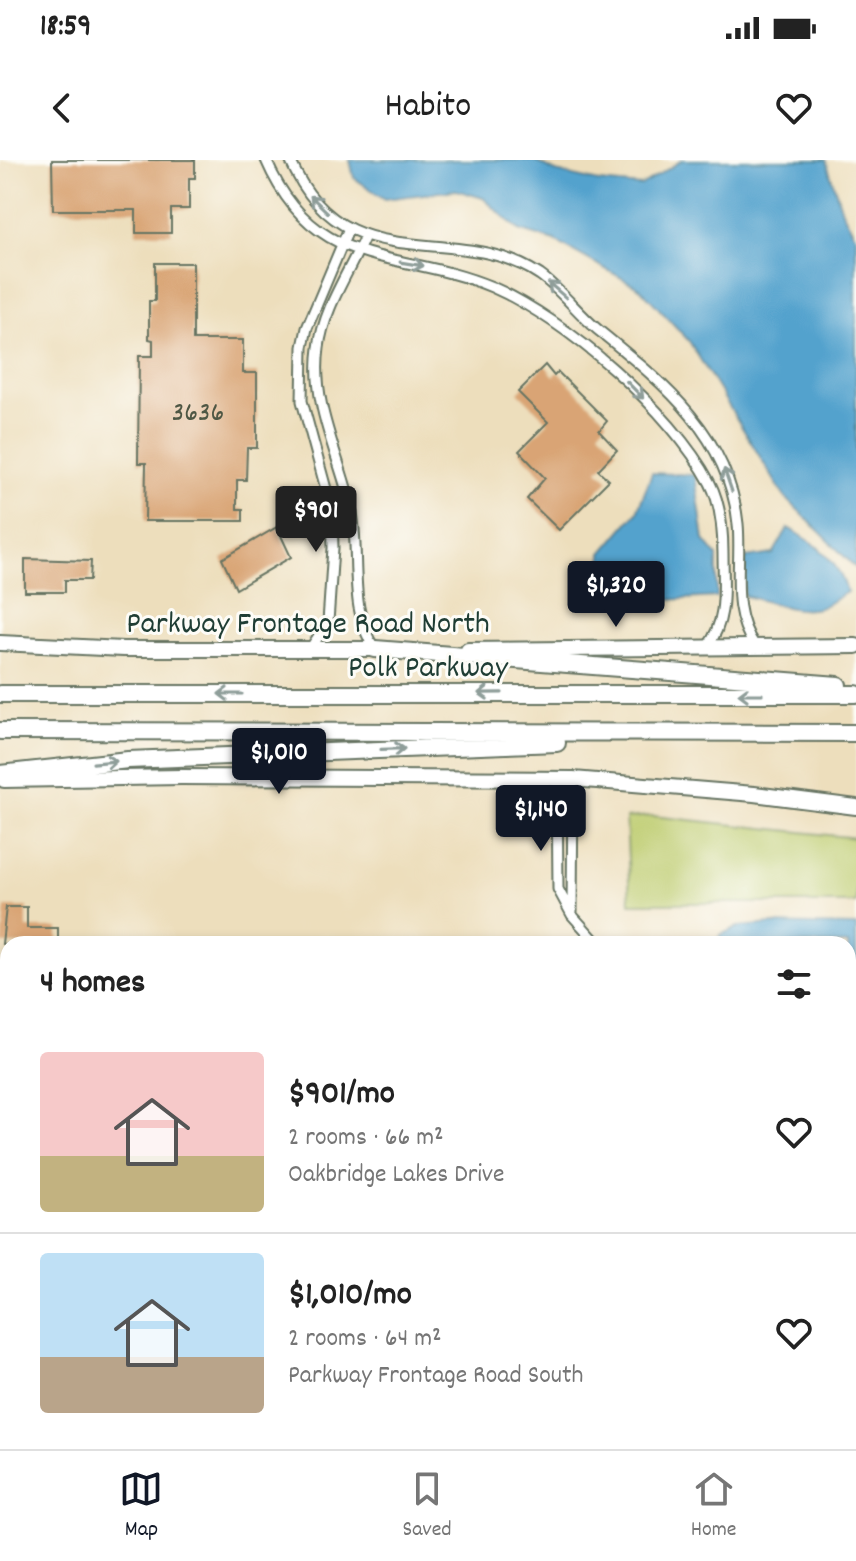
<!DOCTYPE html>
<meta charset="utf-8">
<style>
body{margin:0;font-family:Dekko,sans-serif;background:#f2f2f2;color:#222;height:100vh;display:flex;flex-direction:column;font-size:30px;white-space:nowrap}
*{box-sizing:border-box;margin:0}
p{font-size:26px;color:#767676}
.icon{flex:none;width:44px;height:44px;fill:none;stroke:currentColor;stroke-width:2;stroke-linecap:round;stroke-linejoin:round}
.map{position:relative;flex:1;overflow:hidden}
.details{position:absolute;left:0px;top:776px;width:856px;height:514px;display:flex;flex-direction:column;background:#fff;border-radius:24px 24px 0 0;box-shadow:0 4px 12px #0003}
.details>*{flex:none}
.price{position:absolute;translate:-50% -68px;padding:0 18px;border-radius:8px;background:#111827;color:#fff;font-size:26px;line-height:52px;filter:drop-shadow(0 2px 4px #0008)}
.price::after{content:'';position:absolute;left:50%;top:48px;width:24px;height:18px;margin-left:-12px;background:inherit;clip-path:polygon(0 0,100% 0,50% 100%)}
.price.active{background:#222;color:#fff}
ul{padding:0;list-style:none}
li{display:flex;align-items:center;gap:24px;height:200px;padding:0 40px}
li+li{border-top:2px solid #e0e0e0}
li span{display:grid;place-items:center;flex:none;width:224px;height:160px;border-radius:8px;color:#555}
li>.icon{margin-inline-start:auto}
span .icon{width:96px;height:96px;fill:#fffc;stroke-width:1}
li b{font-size:34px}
h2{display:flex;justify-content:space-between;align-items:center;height:96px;padding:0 40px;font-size:34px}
.status{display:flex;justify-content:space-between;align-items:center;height:56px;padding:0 40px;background:#fff;direction:ltr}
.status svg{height:22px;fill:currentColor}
header{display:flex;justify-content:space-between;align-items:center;height:104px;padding:0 40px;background:#fff;font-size:36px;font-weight:600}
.tab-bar{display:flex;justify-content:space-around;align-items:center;height:112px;border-top:2px solid #e0e0e0;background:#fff;font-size:22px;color:#767676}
.tab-bar a{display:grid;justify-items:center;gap:4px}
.tab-bar .active{color:#111827}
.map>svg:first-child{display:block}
</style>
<div class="status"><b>18:59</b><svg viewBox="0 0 49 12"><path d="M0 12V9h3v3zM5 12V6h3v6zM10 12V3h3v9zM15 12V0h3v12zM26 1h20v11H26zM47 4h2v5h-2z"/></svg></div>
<header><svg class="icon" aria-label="back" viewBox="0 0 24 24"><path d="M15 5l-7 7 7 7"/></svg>Habito<svg class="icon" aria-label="heart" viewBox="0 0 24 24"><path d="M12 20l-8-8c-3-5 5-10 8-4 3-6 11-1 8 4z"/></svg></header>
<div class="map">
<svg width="856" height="1289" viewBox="0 0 856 1289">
<rect width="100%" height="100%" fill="#fdfcf7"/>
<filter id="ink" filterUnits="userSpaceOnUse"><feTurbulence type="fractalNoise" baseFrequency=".0125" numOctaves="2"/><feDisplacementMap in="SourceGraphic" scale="16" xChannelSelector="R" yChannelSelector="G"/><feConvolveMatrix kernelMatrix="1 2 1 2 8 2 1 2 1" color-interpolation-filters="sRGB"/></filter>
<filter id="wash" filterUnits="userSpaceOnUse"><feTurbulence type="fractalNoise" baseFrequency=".006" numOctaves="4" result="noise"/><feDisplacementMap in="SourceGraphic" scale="32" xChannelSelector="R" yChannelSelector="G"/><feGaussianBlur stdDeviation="1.8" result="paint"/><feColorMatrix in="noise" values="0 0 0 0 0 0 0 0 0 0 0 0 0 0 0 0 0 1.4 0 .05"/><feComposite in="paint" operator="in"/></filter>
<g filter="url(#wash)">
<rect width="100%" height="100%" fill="#eddebc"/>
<path fill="#becc6f" stroke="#6e8452" stroke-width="2" d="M653,656L856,678V743H630L626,658Z"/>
<path fill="#53a2cd" stroke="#397080" stroke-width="2" d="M350,0H533L556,12L599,22L641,26L682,0H826L842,51L856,77V408L784,336L689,181L640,128L555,81L519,70L483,38L456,30L385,39L354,18Z
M652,313L695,315L704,380L717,396V437L647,441L622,447L602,437V393L637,352Z
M788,368C816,383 839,401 847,432C838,437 828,445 819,448C793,454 768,440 744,436L745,398L773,394Z
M772,764L856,766V845L848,846V784H717L720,775L738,767Z
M856,1081V1149L848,1144V1084Z"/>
<g id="blocks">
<path fill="#d9a475" d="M52,0H195V18H189V49H171V73H136V50H53Z
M155,103H193V180H243V213H257V288H247L246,320H237V349H243V361H145L146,303H138L139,196H153V180L149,179V141H155Z
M545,205L554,216L558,212L607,261L599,271L617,290L598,310L609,320L559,370L527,339L545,318L519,291L548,262L518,232Z
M277,367L291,397L236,429L222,399Z
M25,399L91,401L90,420H65V432H25Z
M6,747H27V768H58V784H2Z"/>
</g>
</g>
<g filter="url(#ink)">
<use href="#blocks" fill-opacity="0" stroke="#677564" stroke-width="2"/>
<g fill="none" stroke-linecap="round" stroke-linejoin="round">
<defs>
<path id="minor" d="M266,0C315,114 399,88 492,127C566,159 672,251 710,323C721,344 723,370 723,394C723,427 728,460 707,487
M290,0C345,126 454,57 540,115C561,130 577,152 597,169C662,222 729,274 738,364C742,407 729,449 755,486
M365,76C350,111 323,149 319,188C311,244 339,294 351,347C361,394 347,449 375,489
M310,489L328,462L333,388L332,351L302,241L303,187L307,168L349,68
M557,619L558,729L572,755L598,784
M572,752L573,619
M852,867V923
M848,972H856"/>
<path id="secondary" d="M468,490L856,486
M4,620L181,617L573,619L754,634L856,647"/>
<path id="primary" d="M0,483L123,489H375"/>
<path id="motorway" d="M375,489L838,525
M0,534H856
M0,571L856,573
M0,614L128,600L557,583"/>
</defs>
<use href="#minor" stroke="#677564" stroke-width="13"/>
<use href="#secondary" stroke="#677564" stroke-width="18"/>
<use href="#primary" stroke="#677564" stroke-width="18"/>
<use href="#motorway" stroke="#677564" stroke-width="20"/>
<use href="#minor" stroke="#fff" stroke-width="9"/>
<use href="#secondary" stroke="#fff" stroke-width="14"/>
<use href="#primary" stroke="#fff" stroke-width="14"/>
<use href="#motorway" stroke="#fff" stroke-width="16"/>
</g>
<defs><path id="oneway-shaft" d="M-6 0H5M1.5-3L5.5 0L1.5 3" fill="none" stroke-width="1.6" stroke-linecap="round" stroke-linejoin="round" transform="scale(2)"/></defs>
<g stroke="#8f9e9a">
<use href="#oneway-shaft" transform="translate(319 44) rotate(-136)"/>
<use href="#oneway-shaft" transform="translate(412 104) rotate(9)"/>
<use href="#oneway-shaft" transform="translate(557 130) rotate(-139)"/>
<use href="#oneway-shaft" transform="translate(635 230) rotate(46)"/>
<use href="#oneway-shaft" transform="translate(728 320) rotate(-109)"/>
<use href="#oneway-shaft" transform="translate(490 533) rotate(179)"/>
<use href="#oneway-shaft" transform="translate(230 534) rotate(180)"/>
<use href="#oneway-shaft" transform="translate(750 534) rotate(180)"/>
<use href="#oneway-shaft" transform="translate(393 589) rotate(-2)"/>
<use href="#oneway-shaft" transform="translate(105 602) rotate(-5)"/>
</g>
</g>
<g text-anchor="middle" stroke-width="6" stroke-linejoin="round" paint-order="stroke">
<g font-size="28" fill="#4e5744">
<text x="198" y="260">3636</text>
</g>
<g font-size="32" fill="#1f3d34" stroke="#fdfcf7">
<text x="308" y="472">Parkway Frontage Road North</text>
<text x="428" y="516">Polk Parkway</text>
</g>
</g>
</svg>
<b class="price active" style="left:316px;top:394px">$901</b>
<b class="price" style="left:616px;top:469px">$1,320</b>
<b class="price" style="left:279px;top:636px">$1,010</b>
<b class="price" style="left:541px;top:693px">$1,140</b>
<section class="details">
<h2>4 homes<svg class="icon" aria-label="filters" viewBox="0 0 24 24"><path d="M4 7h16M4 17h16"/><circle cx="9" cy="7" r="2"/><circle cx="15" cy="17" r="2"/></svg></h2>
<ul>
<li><span style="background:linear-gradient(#f6c9c9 65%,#c2b280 0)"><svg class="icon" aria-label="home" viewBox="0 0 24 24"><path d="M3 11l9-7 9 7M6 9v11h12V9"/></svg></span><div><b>$901/mo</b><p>2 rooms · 66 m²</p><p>Oakbridge Lakes Drive</p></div><svg class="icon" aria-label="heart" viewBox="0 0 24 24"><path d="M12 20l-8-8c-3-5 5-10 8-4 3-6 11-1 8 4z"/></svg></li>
<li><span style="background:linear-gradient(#bfe0f5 65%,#b9a48a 0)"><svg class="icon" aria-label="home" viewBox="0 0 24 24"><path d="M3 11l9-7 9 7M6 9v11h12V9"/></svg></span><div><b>$1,010/mo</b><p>2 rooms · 64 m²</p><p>Parkway Frontage Road South</p></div><svg class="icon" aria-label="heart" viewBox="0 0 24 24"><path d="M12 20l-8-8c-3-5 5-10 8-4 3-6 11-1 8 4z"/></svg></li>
</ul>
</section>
</div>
<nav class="tab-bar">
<a class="active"><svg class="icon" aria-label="map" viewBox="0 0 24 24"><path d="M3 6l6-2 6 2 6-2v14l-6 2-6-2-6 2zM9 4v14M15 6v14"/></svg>Map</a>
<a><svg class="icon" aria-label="saved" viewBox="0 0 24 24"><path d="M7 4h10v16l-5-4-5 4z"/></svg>Saved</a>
<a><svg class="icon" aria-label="home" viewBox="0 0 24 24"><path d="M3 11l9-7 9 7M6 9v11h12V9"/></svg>Home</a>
</nav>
